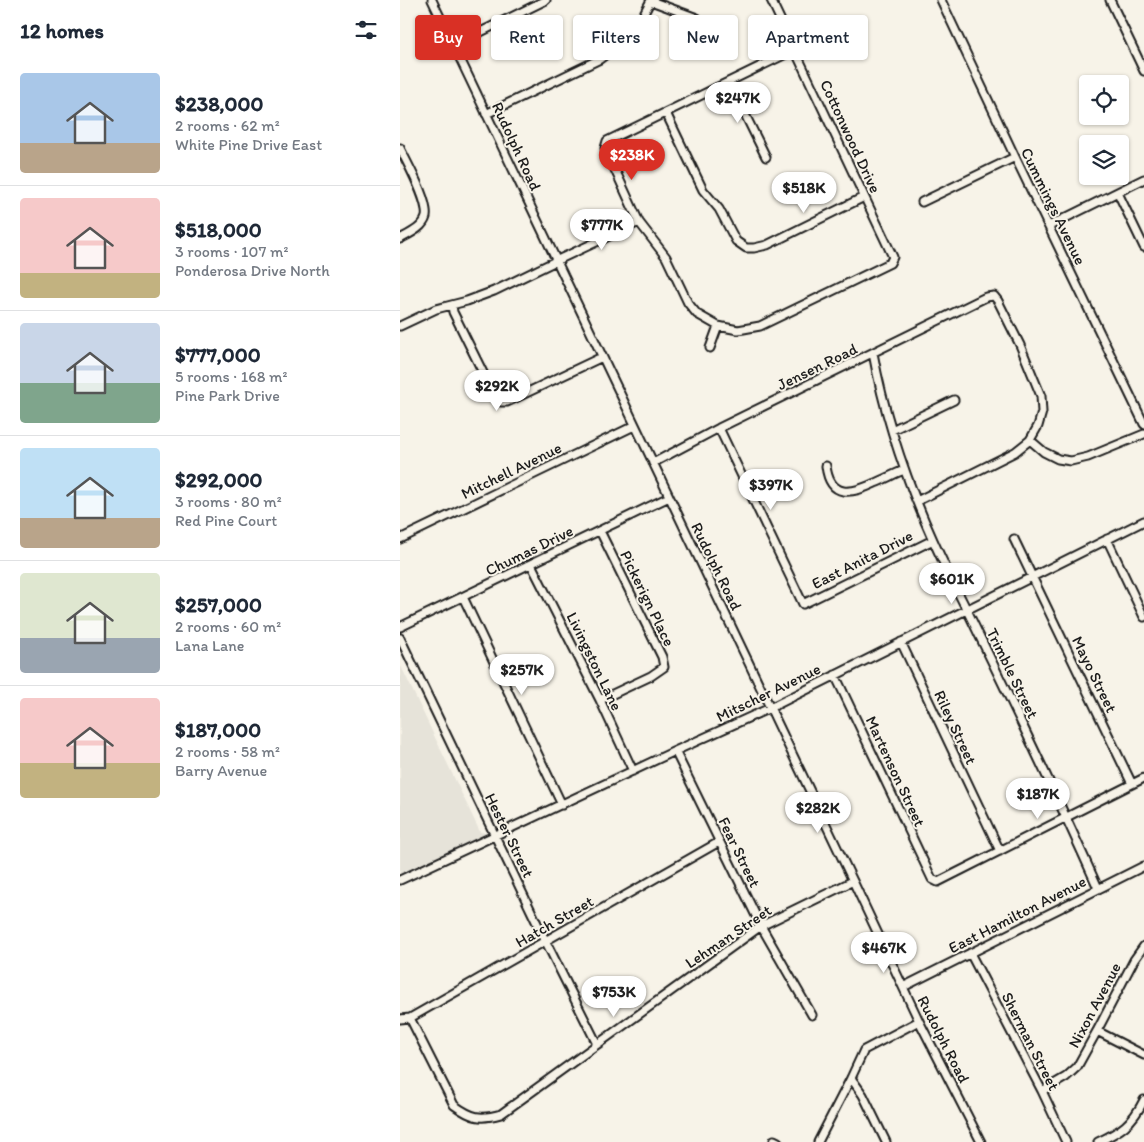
<!DOCTYPE html>
<meta charset="utf-8">
<style>
body{margin:0;font-family:Itim,sans-serif;background:#f2f2f3;color:#1f2937;height:100vh;display:flex;flex-direction:column;font-size:19px;white-space:nowrap}
*{box-sizing:border-box;margin:0}
p{font-size:16px;color:#747a83}
.icon{flex:none;width:28px;height:28px;fill:none;stroke:currentColor;stroke-width:2;stroke-linecap:round;stroke-linejoin:round}
.map{position:relative;flex:1;overflow:hidden}
.side{display:flex;flex-direction:column;background:#fff;width:400px}
.side>*{flex:none}
.banner{position:absolute;left:15px;top:15px;width:475px;height:45px;display:flex;gap:10px}
.fabs{position:absolute;left:679px;top:75px;display:grid;gap:10px}
.fabs a{display:grid;place-items:center;width:50px;height:50px;border-radius:5px;background:#fff;box-shadow:0 1px 4px #0004;font-size:25px}
.price{position:absolute;translate:-50% -42px;padding:0 11px;border-radius:18px;background:#fff;color:#222;font-size:16px;line-height:32px;filter:drop-shadow(0 1px 2px #0008)}
.price::after{content:'';position:absolute;left:50%;top:30px;width:15px;height:11px;margin-left:-8px;background:inherit;clip-path:polygon(0 0,100% 0,50% 100%)}
.price.current{background:#d93025;color:#fff}
ul{padding:0;list-style:none}
li{display:flex;align-items:center;gap:15px;height:125px;padding:0 20px}
li+li{border-top:1px solid #e0e1e3}
li span{display:grid;place-items:center;flex:none;width:140px;height:100px;border-radius:5px;color:#555}
li>.icon{margin-inline-start:auto}
span .icon{width:60px;height:60px;fill:#fffc;stroke-width:1}
li b{font-size:21px}
h2{display:flex;justify-content:space-between;align-items:center;height:60px;padding:0 20px;font-size:21px}
.pill{padding:0 18px;border-radius:5px;background:#fff;box-shadow:0 1px 4px #0004;font-size:18px;line-height:45px}
.pill.current{background:#d93025;color:#fff}
main{display:flex;flex:1;min-height:0}
.map>svg:first-child{display:block}
</style>
<main>
<section class="side">
<h2>12 homes<svg class="icon" aria-label="filters" viewBox="0 0 24 24"><path d="M4 7h16M4 17h16"/><circle cx="9" cy="7" r="2"/><circle cx="15" cy="17" r="2"/></svg></h2>
<ul>
<li><span style="background:linear-gradient(#a9c7e8 70%,#b9a48a 0)"><svg class="icon" aria-label="home" viewBox="0 0 24 24"><path d="M3 11l9-7 9 7M6 9v11h12V9"/></svg></span><div><b>$238,000</b><p>2 rooms · 62 m²</p><p>White Pine Drive East</p></div></li>
<li><span style="background:linear-gradient(#f6c9c9 75%,#c2b280 0)"><svg class="icon" aria-label="home" viewBox="0 0 24 24"><path d="M3 11l9-7 9 7M6 9v11h12V9"/></svg></span><div><b>$518,000</b><p>3 rooms · 107 m²</p><p>Ponderosa Drive North</p></div></li>
<li><span style="background:linear-gradient(#c9d6e8 60%,#7fa58c 0)"><svg class="icon" aria-label="home" viewBox="0 0 24 24"><path d="M3 11l9-7 9 7M6 9v11h12V9"/></svg></span><div><b>$777,000</b><p>5 rooms · 168 m²</p><p>Pine Park Drive</p></div></li>
<li><span style="background:linear-gradient(#bfe0f5 70%,#b9a48a 0)"><svg class="icon" aria-label="home" viewBox="0 0 24 24"><path d="M3 11l9-7 9 7M6 9v11h12V9"/></svg></span><div><b>$292,000</b><p>3 rooms · 80 m²</p><p>Red Pine Court</p></div></li>
<li><span style="background:linear-gradient(#dfe7d0 65%,#9aa5b1 0)"><svg class="icon" aria-label="home" viewBox="0 0 24 24"><path d="M3 11l9-7 9 7M6 9v11h12V9"/></svg></span><div><b>$257,000</b><p>2 rooms · 60 m²</p><p>Lana Lane</p></div></li>
<li><span style="background:linear-gradient(#f6c9c9 65%,#c2b280 0)"><svg class="icon" aria-label="home" viewBox="0 0 24 24"><path d="M3 11l9-7 9 7M6 9v11h12V9"/></svg></span><div><b>$187,000</b><p>2 rooms · 58 m²</p><p>Barry Avenue</p></div></li>
</ul>
</section>
<div class="map">
<svg width="744" height="1142" viewBox="0 0 744 1142">
<rect width="100%" height="100%" fill="#f7f3e8"/>
<filter id="ink" filterUnits="userSpaceOnUse"><feTurbulence type="fractalNoise" baseFrequency=".02" numOctaves="2"/><feDisplacementMap in="SourceGraphic" scale="10" xChannelSelector="R" yChannelSelector="G"/><feConvolveMatrix kernelMatrix="1 2 1 2 8 2 1 2 1" color-interpolation-filters="sRGB"/></filter>
<g filter="url(#ink)">
<path fill="#e6e3d9" d="M0,664L80,832L95,835L0,880Z"/>
<g fill="none" stroke-linecap="round" stroke-linejoin="round">
<defs>
<path id="minor" d="M32,0L453,881L519,1021L581,1142
M371,0L493,257L490,263L360,326L338,330L318,326L297,314L288,303L266,257L239,222L205,148L207,141L394,50
M541,0L615,157L744,424
M710,0L744,71
M251,1L297,18
M54,45L146,0
M329,82L366,157
M266,113L303,190L319,209L336,241L346,248H354L367,245L464,197
M86,114L200,59L221,43L239,23L251,0
M0,148C7,163 29,201 26,217C23,228 9,234 0,239
M718,193L744,247
M522,202L615,157
M649,226L744,179
M52,305L53,312L96,399L101,402H107L202,357
M0,326L36,309L67,301L94,291L162,258L239,222
M310,348L318,326
M473,353C485,418 506,480 533,540C547,572 564,603 579,635C620,719 660,803 698,888
M319,428L403,604L533,540
M492,430L554,400
M630,440L644,452L658,459L671,461L688,457L744,434
M253,463L319,428L586,297L594,296L598,301L620,345L641,396L642,412L638,426L630,440L615,452L517,501
M426,466C430,499 452,494 475,483C485,479 494,474 504,470
M200,531L262,657L264,667L251,676L200,700
M0,539L234,426
M614,539L732,784
M707,539L744,617
M131,564L200,700L233,771
M63,597L162,805
M0,627L269,497
M0,638L146,942L197,1044
M501,642L600,851
M435,675L532,879L538,882L744,778
M275,751L361,926L412,1015
M0,880L275,751L370,708L744,521
M570,953L642,1091L666,1142
M503,987L744,866
M10,1018L54,1105C72,1118 80,1120 101,1114L361,926L453,881
M0,1019L10,1018L319,842
M697,1031L744,1055
M451,1078L463,1095L486,1142
M642,1091L666,1077L677,1067L697,1031L734,960L744,946
M374,1140L378,1142
M418,1142L451,1078L464,1050L519,1021
M698,1142C721,1131 732,1124 744,1100"/>
</defs>
<use href="#minor" stroke="#1c1c1c" stroke-width="11"/>
<use href="#minor" stroke="#f7f3e8" stroke-width="7"/>
</g>
</g>
<g text-anchor="middle" stroke-width="4" stroke-linejoin="round" paint-order="stroke">
<g font-size="16" fill="#1c1c1c" stroke="#f7f3e8">
<text transform="translate(451 136) rotate(65)" y="6">Cottonwood Drive</text>
<text transform="translate(117 146) rotate(65)" y="6">Rudolph Road</text>
<text transform="translate(654 206) rotate(64)" y="6">Cummings Avenue</text>
<text transform="translate(417 366) rotate(-26)" y="6">Jensen Road</text>
<text transform="translate(111 470) rotate(-26)" y="6">Mitchell Avenue</text>
<text transform="translate(129 550) rotate(-26)" y="6">Chumas Drive</text>
<text transform="translate(462 559) rotate(-27)" y="6">East Anita Drive</text>
<text transform="translate(317 566) rotate(64)" y="6">Rudolph Road</text>
<text transform="translate(248 598) rotate(64)" y="6">Pickerign Place</text>
<text transform="translate(195 661) rotate(64)" y="6">Livingston Lane</text>
<text transform="translate(613 673) rotate(64)" y="6">Trimble Street</text>
<text transform="translate(695 674) rotate(64)" y="6">Mayo Street</text>
<text transform="translate(368 692) rotate(-26)" y="6">Mitscher Avenue</text>
<text transform="translate(556 727) rotate(65)" y="6">Riley Street</text>
<text transform="translate(496 771) rotate(65)" y="6">Martenson Street</text>
<text transform="translate(110 835) rotate(64)" y="6">Hester Street</text>
<text transform="translate(340 852) rotate(64)" y="6">Fear Street</text>
<text transform="translate(617 914) rotate(-27)" y="6">East Hamilton Avenue</text>
<text transform="translate(154 921) rotate(-30)" y="6">Hatch Street</text>
<text transform="translate(328 936) rotate(-34)" y="6">Lehman Street</text>
<text transform="translate(694 1005) rotate(-62)" y="6">Nixon Avenue</text>
<text transform="translate(544 1039) rotate(63)" y="6">Rudolph Road</text>
<text transform="translate(631 1041) rotate(63)" y="6">Sherman Street</text>
</g>
</g>
</svg>
<div class="fabs">
<a><svg class="icon" aria-label="locate" viewBox="0 0 24 24"><circle cx="12" cy="12" r="6"/><path d="M12 2v4M12 18v4M2 12h4M18 12h4"/></svg></a>
<a><svg class="icon" aria-label="layers" viewBox="0 0 24 24"><path d="M12 4l9 5-9 5-9-5zM3 14l9 5 9-5"/></svg></a>
</div>
<b class="price" style="left:338px;top:124px">$247K</b>
<b class="price current" style="left:232px;top:181px">$238K</b>
<b class="price" style="left:404px;top:214px">$518K</b>
<b class="price" style="left:202px;top:251px">$777K</b>
<b class="price" style="left:97px;top:412px">$292K</b>
<b class="price" style="left:371px;top:511px">$397K</b>
<b class="price" style="left:552px;top:605px">$601K</b>
<b class="price" style="left:122px;top:696px">$257K</b>
<b class="price" style="left:638px;top:820px">$187K</b>
<b class="price" style="left:418px;top:834px">$282K</b>
<b class="price" style="left:484px;top:974px">$467K</b>
<b class="price" style="left:214px;top:1018px">$753K</b>
<div class="banner">
<a class="pill current">Buy</a>
<a class="pill">Rent</a>
<a class="pill">Filters</a>
<a class="pill">New</a>
<a class="pill">Apartment</a>
</div>
</div>
</main>
